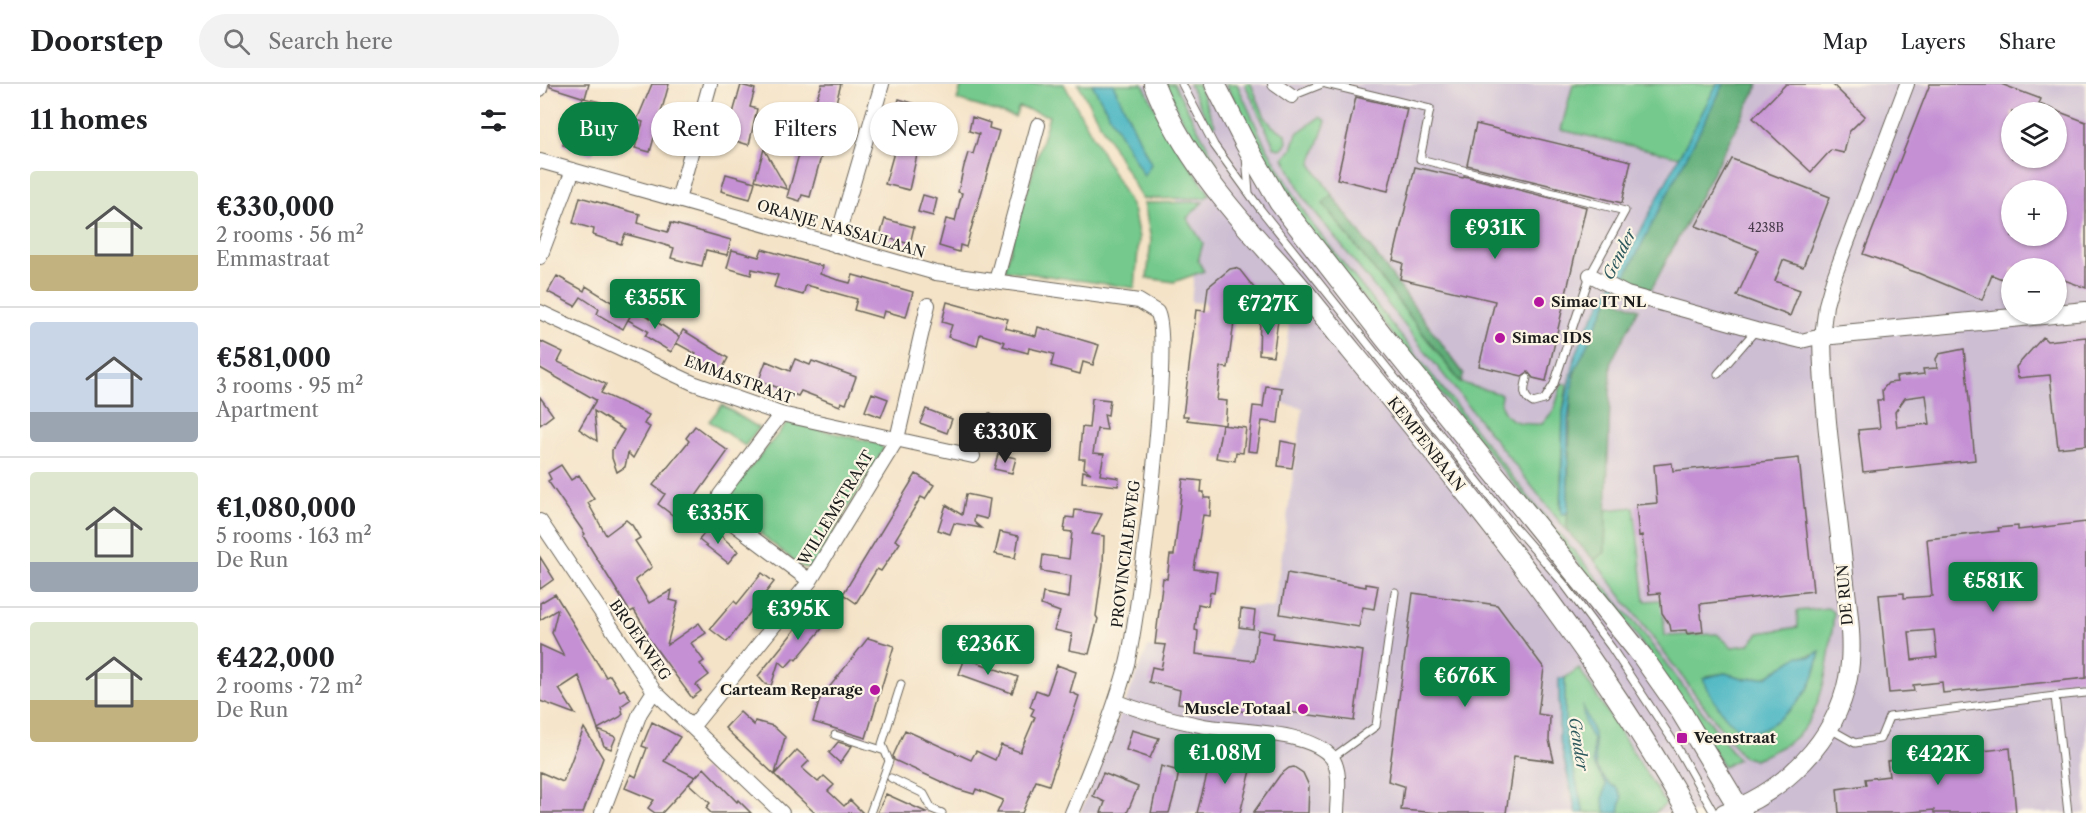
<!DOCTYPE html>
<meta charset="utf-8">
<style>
body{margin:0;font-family:"Libre Caslon Text",serif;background:#f2f2f2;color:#202124;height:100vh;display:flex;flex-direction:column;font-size:22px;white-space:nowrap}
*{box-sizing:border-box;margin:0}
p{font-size:20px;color:#757577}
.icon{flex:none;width:33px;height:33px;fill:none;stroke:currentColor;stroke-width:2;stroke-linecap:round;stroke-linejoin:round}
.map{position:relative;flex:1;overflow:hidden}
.panel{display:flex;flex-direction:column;background:#fff;width:540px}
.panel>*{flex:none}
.hud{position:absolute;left:18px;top:18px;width:570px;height:54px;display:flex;gap:12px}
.fabs{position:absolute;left:1461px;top:18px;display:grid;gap:12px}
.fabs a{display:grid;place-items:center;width:66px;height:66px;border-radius:50%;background:#fff;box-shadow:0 2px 4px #0004;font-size:30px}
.price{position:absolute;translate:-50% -51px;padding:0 14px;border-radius:6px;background:#0b8043;color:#fff;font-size:20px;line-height:39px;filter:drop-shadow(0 2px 3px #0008)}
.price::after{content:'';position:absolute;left:50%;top:36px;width:18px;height:14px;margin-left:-9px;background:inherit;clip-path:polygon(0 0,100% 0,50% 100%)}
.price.on{background:#222;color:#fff}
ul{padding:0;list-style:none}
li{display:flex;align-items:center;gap:18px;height:150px;padding:0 30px}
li+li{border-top:2px solid #e0e0e0}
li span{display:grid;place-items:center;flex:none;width:168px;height:120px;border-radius:6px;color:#555}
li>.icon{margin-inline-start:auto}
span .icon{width:72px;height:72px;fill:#fffc;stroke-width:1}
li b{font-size:26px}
h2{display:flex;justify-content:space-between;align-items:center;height:72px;padding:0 30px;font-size:26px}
.chip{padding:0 21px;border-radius:27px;background:#fff;box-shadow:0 2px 4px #0004;font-size:21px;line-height:54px}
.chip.on{background:#0b8043;color:#fff}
header{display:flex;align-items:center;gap:36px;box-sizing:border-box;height:84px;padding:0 30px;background:#fff;border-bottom:2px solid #e0e0e0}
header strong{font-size:28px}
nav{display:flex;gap:33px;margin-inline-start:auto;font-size:21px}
.search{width:420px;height:54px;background:#f2f2f2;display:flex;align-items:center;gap:15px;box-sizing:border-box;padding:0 21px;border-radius:33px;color:#757577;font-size:22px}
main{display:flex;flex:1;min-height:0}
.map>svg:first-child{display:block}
</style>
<header>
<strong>Doorstep</strong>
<div class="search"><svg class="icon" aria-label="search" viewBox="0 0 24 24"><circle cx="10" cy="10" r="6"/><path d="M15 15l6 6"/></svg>Search here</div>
<nav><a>Map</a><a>Layers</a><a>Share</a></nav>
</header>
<main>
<section class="panel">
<h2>11 homes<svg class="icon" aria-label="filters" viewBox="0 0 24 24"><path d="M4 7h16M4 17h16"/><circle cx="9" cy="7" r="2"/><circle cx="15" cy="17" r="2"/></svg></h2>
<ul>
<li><span style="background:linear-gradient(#dfe7d0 70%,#c2b280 0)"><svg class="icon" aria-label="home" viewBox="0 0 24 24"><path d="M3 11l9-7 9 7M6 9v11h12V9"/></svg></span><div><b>€330,000</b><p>2 rooms · 56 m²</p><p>Emmastraat</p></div></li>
<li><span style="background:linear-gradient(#c9d6e8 75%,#9aa5b1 0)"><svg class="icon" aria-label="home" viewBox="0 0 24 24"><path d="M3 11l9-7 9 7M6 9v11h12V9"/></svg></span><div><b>€581,000</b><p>3 rooms · 95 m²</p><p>Apartment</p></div></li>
<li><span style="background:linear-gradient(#dfe7d0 75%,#9aa5b1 0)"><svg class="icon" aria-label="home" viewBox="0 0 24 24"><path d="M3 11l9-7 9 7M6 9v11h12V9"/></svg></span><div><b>€1,080,000</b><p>5 rooms · 163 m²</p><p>De Run</p></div></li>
<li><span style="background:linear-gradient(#dfe7d0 65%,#c2b280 0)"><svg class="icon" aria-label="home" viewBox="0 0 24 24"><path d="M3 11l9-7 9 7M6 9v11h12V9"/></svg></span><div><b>€422,000</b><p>2 rooms · 72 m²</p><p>De Run</p></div></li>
</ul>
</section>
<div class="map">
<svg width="1546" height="729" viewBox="0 0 1546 729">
<rect width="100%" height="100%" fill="#fcf5e5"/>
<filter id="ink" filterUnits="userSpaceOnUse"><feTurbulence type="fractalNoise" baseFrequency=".0167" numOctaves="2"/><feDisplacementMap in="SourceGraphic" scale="12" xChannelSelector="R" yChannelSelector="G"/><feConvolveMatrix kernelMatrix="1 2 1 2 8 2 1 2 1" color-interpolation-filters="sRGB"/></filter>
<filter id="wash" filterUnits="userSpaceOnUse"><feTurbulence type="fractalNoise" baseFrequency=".008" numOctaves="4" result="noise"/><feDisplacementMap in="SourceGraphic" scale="24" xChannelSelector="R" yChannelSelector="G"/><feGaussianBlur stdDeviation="1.35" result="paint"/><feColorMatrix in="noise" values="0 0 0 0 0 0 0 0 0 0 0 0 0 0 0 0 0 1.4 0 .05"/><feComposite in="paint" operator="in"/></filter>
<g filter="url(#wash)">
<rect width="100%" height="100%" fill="#f4e3c7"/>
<path fill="#cdbed3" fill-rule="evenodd" d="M569,0H1546V729H540L608,563L688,571L697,522L734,524L763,324L739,319L749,241L736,225L651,218L657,160L643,128ZM1472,28H1516V74H1472ZM1472,106H1516V152H1472ZM1472,184H1516V230H1472Z"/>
<path fill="#74c98c" stroke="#487254" stroke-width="1.5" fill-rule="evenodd" d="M422,0H524L593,125L599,154L595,204L464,186L509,32L479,23L475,33L417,16Z
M538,0H603L629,52L670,110L665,114L602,115Z
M625,0H634L677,80L675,83L642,35Z
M649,0H658L675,41L671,44Z
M686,0H697L723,57L769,136L995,421L1099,544L1198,675L1184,683L1094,548L758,133L720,67Z
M705,0H711L725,33L732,42L746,50L747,59L741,65L735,64Z
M1033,0H1177L1140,73L1021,46Z
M780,33L786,37L771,80L792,111L783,120L921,299L961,310C958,338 981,341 1002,340L1014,326L1022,299L1027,300L1023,328L1020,426H1028L1027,447L764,114L744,74L752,65L757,49Z
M663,118L647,134L663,159L658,177L664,187L634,198L607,194L611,156L604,119Z
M182,321L219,344L205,362L169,337Z
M248,338L340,360L344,365L273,482L265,484L259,481L185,421L186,413Z
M1094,423L1105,517L1122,516L1125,552L1177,550L1192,563L1208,561L1219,549L1258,543L1257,527L1288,524L1294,529C1290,566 1286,622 1259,650C1247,662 1228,669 1214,676L1202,672L1054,476L1065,468L1066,426ZM1280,568C1277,581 1275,593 1268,604C1258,620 1222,656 1200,645C1193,641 1186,632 1181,625C1173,614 1166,605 1167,592L1185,589L1206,595L1226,593L1253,576Z
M1039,584L1126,720L1115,729H1044L1025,651V594Z"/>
<path fill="#5fad78" stroke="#3e644a" stroke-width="1.5" d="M1184,0H1219L1111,206L1082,195Z
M792,111L924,290L921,299L783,119Z
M1070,213L1099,225L1072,276L1071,284L1065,468L1054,476L1027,447L1031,303L1039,274Z"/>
<path fill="#47b5c2" stroke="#32686f" stroke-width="1.5" d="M552,0H573L611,80L604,92Z
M1177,0H1184L1086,191L1070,213L1034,289L1028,336V426L1026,430H1021L1023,328L1035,273L1046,245L1078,190Z
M1280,567C1277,580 1275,592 1269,603C1259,620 1224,655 1202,646C1187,641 1168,608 1163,594L1185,589L1206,595L1226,593L1258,572L1270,573Z
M1019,594H1025V651L1044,729H1036L1019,653Z
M1042,620L1054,650L1056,684L1069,700L1077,704L1082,713L1079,729H1067C1060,720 1064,710 1066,700L1053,680V656L1045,641Z"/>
<g id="blocks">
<path fill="#c591d4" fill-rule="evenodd" d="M10,0H49L45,14L10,3Z
M112,0H129L110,68L95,64L103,38L97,36Z
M282,0H301L270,113L262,111L260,117L247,113L261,63L265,64L273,38L268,37Z
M1246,0H1292L1325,32L1309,48L1304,69L1291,66L1271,88L1213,34Z
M1390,0H1461L1501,15L1499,20L1546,38V204L1516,193V184H1472V199L1452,191L1442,216L1378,189L1323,170ZM1472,28H1516V74H1472ZM1472,106H1516V152H1472Z
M201,1L215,5L210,23L217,25L209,61L186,54Z
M816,13L867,25L848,107L797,95Z
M43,14L61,18L57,32L39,26Z
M359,15L376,20L367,49L351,44Z
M432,33L450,39L449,44L459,47L426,163L420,161L419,168L399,162L406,135L415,137L422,109L418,108L424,82L428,69L433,70L439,50L429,47Z
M936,40L1091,77L1082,119L927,81Z
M27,45L57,53L52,71L23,61Z
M360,47L373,51L368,69L377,71L369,106L345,100Z
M224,65L247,105L215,96Z
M1192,75L1290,113L1263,183L1243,176L1235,197L1260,206L1250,232L1197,212L1218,166L1156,142Z
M875,83L923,94L924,92L1046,123L1006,297L993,294L988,288L982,292L939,282L955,217L860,195L863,179L853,176Z
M186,90L215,98L210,115L181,107Z
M383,111L397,115L393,132L378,128Z
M40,113L100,130L98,139L113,144L128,148L131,139L191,156L187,171L166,166L162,182L131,174L134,164L115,158L85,150L81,160L53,151L54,145L33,139Z
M345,135L374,143L370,160L340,152Z
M222,165L282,182L280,190L295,195L310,199L313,191L373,208L366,233L344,227L342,234L314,226L317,215L266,201L263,211L234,203L238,191L212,185L211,191L187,184L192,166L219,173Z
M695,184L700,186L718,209L716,224L696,222L688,284L681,283L677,316L687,317L685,341L647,336L648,332H643L656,226L665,227L668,203L690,185Z
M17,192L44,207L46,202L91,230L83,245L57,230L59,225L41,213L35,222L8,208Z
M407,218L468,235L465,244L496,252L498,243L559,261L553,281L543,278L540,290L511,282L514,270L489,264L488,269L463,262L465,258L440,250L437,262L408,253L412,241L402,238Z
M95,224L140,253L131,268L105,252L108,247L88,236Z
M720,233L738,236L733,272L719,270Z
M143,246L188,274L180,289L153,274L156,270L136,259Z
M1503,253L1507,257L1546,253V361L1518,364L1510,291L1478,294L1476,283Z
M0,257L23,268L18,278L66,300L61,309L109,331L104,340L110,343L93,374L88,369L85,383L77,388L72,374V366L84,346L54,327L57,357L39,345L56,316L0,284Z
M1424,265L1435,376L1323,388L1318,346L1340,344L1337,316H1343L1342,306L1348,299L1357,298L1356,293L1384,290L1383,285L1397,284L1396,275L1399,270ZM1386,311L1390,340L1357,343L1355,328L1365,314Z
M255,275L270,281L272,277L316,293L306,320L301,318L300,322L261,307L258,312L219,296L226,277L250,287Z
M726,302L742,304L738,339L722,337L717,368L708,367L713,322L723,323Z
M332,309L348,315L341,333L325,327Z
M0,313L13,331L0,341Z
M552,314L570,316L568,331L564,330L567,346L557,345L553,369L564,370L560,391L579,394L578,402L542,398L543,387L551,389L544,384L545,375H539L542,343L549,344Z
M386,325L412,335L407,349L380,339Z
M449,329L462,337L452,353L440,343Z
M682,341L706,344L703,369L696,368L695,377L676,374Z
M155,342L188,367L139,436L118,420L125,410L113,401L149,357L146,354Z
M741,357L756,360L752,384L738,382Z
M458,370L476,374L472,389L454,385Z
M1259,374L1273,507L1160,520L1163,548L1147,550L1146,546L1131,547L1130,541L1122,529L1120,509L1109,510L1102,451L1099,452L1096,421L1117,419L1114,381L1132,379L1133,387Z
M21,381L31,396L39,391L54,415L48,419L66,451L86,436L92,441L100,454L95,457L112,483L95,496L109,519L132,506L130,516L138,518L127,561L159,539L166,549L151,559L164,577L160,580L169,591L156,601L161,607L152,614L106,551L108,549L94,526L90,528L43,452L45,450L8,397L11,395L8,389Z
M376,390L394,401L385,415L381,413L355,456L360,459L341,487L337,485L316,519L303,510Z
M643,395L662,397L661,408H664V414H671L670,432L663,431L654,485L677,488L674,509L670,508L668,522L658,520L655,546L658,547L656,570L714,577L718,546L734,549L733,554L823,567L814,637L733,626L716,625L715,629L638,619L640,606L609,598L612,583L621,585L626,561L615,560L623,494L627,495L630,471H634Z
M426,410L450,415L447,435L435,432L434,438L441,444L414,439L410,450L398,446L406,421L422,431Z
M535,426L562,430L552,450L564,452L563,481L556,532L558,535L549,570L529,566L532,550L514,546L520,528L501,521L503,509L529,514L531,492L501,487L503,471L529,475L532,448L524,447L526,433L534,434Z
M1546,438V594L1403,609L1402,598L1373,601L1374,607L1349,609L1339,511L1364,509V514L1392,512L1387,455L1459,447L1458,444L1478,442V446ZM1394,546L1397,573L1372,576L1369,548Z
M170,442L198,467L188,479L159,456Z
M460,448L479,452L475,474L455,470Z
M0,473L14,495L0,505Z
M222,489L234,498L187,558L170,545L194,517L197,520Z
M747,489L826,503V500L838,502L834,525L823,523L819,543L740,530Z
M873,509L957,521L1004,584L998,630L1010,632L1009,656L1014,677L974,672L966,729H901L861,726L864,702L848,697Z
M15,510L66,593L70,591L80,607L84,605L91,615L81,622L83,630L80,633L58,645L39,592L19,605L35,630L0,617V561L24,572L12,549L18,525L0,536V519Z
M278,517L294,530L256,576L254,574L246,583L239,577L231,602L225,600L218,592Z
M701,525L715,527L713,545L699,543Z
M328,554L354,562L326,654L273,638L280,615Z
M425,574L478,593L472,609L419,590Z
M517,581L536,588L530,608L539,612L509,701L496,697L482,729H457L463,716L436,705L434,710L417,705L354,676L353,672L365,646L431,676L436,667L455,676L461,661L480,668L495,633L491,631L494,625L490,623L496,606L507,610Z
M200,628L214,641L215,637L233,642L245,653L235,690L257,666L269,677L262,684L278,698L284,692L294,701L288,707L304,722L310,716L323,729H275L185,644Z
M112,638L140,653L124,677L155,693L122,729H115L108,724L114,716L85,704L91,690L96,693L107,664L102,662Z
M44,644L63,674L43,729H0V688L23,698Z
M58,646L76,653L71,665L64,662Z
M592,646L619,654L610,674L586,666Z
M298,658L312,662L300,679L289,669Z
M1470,664L1476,729H1394V726L1360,729H1299L1297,705L1326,701L1325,695L1349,692L1347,677Z
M673,668L713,679L700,729H657Z
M621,682L639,687L635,708L629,729H611Z
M754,683L763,689L769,702L768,729H713L740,691L749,684Z
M164,684L197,718L198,716L211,729H171L166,724L170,719L149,700Z
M563,689L598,703L587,729H561L565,718L553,712Z
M346,710L388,729H337Z"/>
</g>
</g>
<g filter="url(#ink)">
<use href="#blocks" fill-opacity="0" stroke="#686258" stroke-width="1.5"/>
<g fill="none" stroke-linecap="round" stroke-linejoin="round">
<defs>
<path id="service" d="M642,0L674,61L721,126L971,439L1024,500L1071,563L1135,660L1174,729
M786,0L890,25L880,75L1085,127L1050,191L1014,300L1004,316L993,319C982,313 984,305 987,294
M752,12L782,0
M706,73L709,109
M1178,290L1216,246
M1515,612L1546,609
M1290,645L1315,659L1340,655L1349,633L1515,612L1528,729
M295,651L345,667
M792,674L836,642L855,508
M351,694L384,710L392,725L402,729
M330,729L349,677L342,660L361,600"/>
<path id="minor" d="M735,0L752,12
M0,5L1,0
M0,77L396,189L599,217L617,228C634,255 598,537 587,580C573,631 552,680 532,729
M138,116L170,0
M295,161L342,0
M0,173L33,86
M1050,191L1087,210L1216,246L1261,257L1282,252L1286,221L1293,196L1367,0
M456,197L498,41
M0,228L153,299L241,330L433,372
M241,330L180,411L177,423L182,431L270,497
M0,437L114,607L242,729
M576,617C604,629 634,636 664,642C697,648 771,646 792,674C802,688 797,713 797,729
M152,643L270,497L357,355L388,221
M62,729L100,629L114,607"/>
<path id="tertiary" d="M1184,729C1244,708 1296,657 1308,594C1315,557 1306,516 1303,480C1295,404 1283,328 1282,252L1546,227"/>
<path id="secondary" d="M614,0C641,68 689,125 738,178C762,204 783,232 805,259C927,408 1053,561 1148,729
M675,0L705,59L739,118L844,253L1102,572L1140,626L1202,729"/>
</defs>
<use href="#service" stroke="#686258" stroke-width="9"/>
<use href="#minor" stroke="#686258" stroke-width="16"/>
<use href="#tertiary" stroke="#686258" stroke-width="20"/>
<use href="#secondary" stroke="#686258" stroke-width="22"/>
<use href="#service" stroke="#fff" stroke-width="7"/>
<use href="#minor" stroke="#fff" stroke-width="14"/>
<use href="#tertiary" stroke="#fff" stroke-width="18"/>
<use href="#secondary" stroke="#fff" stroke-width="20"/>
</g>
</g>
<g fill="#b5179e" stroke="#fcf5e5" stroke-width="2">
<circle cx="999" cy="218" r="6"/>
<circle cx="960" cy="254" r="6"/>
<circle cx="335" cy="606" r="6"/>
<circle cx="763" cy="625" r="6"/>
<rect x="1136" y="648" width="12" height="12" rx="3"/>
</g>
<g text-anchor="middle" stroke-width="4.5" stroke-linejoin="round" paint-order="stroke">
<g font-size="12" fill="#46394a">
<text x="1226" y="148">4238B</text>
</g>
<g font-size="15" fill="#1c1c1c" stroke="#fcf5e5">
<text transform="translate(301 145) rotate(16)" y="5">ORANJE NASSAULAAN</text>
<text transform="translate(199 296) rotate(20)" y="5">EMMASTRAAT</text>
<text transform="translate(886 360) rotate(52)" y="5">KEMPENBAAN</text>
<text transform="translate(296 424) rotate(-59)" y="5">WILLEMSTRAAT</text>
<text transform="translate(586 470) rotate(-83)" y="5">PROVINCIALEWEG</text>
<text transform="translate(1305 511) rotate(-95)" y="5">DE RUN</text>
<text transform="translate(100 556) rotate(55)" y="5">BROEKWEG</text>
</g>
<g font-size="15" font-weight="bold" fill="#1c1c1c" stroke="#fcf5e5" text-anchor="start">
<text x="1011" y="223">Simac IT NL</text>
<text x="972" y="259">Simac IDS</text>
<text x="323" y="611" text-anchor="end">Carteam Reparage</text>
<text x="751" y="630" text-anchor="end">Muscle Totaal</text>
<text x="1154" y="659">Veenstraat</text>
</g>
<g font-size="16" font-style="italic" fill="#2d595e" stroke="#fcf5e5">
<text transform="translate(1079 170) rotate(-63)" y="6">Gender</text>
<text transform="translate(1039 660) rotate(81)" y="6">Gender</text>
</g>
</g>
</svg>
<div class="fabs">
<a><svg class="icon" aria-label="layers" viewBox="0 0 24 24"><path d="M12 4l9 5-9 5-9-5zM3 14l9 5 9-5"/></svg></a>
<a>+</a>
<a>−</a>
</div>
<b class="price" style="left:955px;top:176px">€931K</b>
<b class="price" style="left:115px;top:246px">€355K</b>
<b class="price" style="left:728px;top:252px">€727K</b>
<b class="price on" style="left:465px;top:380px">€330K</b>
<b class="price" style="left:178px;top:461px">€335K</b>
<b class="price" style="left:1453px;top:529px">€581K</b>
<b class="price" style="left:258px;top:557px">€395K</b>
<b class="price" style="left:448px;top:592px">€236K</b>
<b class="price" style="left:925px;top:624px">€676K</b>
<b class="price" style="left:685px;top:701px">€1.08M</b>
<b class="price" style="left:1398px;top:702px">€422K</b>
<div class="hud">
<a class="chip on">Buy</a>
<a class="chip">Rent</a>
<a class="chip">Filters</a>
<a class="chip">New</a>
</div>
</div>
</main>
